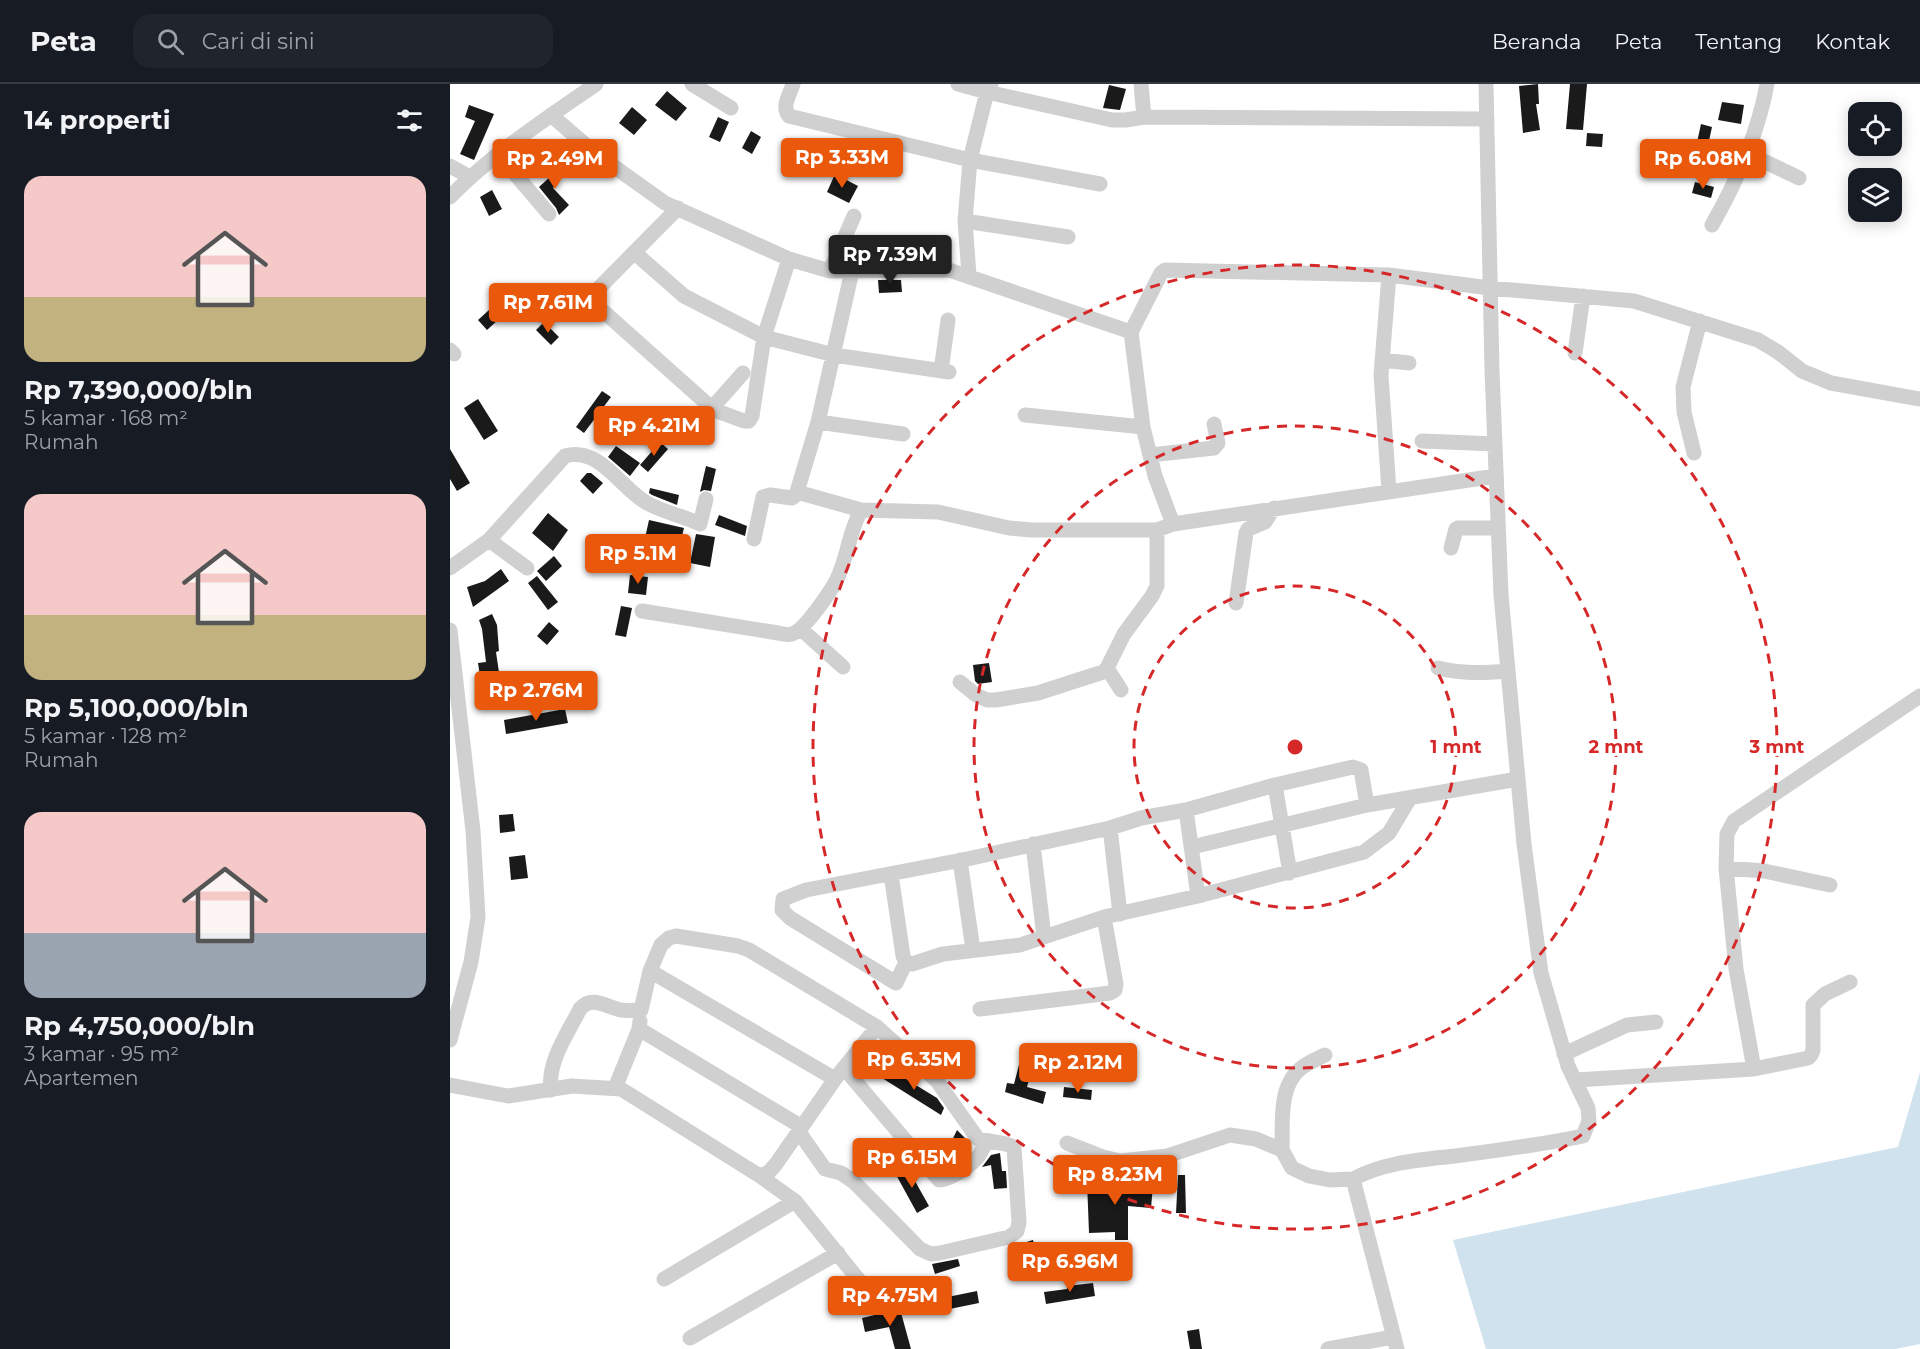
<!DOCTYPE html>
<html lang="id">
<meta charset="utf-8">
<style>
body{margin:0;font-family:Montserrat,sans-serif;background:#20242c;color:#f1f3f6;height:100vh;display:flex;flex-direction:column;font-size:22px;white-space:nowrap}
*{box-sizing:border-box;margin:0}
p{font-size:20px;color:#9ea1a6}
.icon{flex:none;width:33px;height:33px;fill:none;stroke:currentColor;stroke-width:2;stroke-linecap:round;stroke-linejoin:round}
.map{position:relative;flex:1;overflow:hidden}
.drawer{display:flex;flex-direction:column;background:#171b24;width:450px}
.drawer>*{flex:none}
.buttons{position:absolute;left:1398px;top:18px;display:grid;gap:12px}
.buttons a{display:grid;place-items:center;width:54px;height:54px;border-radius:12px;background:#171b24;box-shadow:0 3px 15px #0003;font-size:30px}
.price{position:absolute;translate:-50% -51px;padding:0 14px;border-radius:6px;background:#ea580c;color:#fff;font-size:20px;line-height:39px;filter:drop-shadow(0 2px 3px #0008)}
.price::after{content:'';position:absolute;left:50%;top:36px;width:18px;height:14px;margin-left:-9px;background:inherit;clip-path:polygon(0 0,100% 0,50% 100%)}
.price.current{background:#222;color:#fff}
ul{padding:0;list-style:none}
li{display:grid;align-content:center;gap:12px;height:318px;padding:0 24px}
li span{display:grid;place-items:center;height:186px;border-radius:18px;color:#555}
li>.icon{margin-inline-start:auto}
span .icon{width:108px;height:108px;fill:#fffc;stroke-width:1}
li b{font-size:26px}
h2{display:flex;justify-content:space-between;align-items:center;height:72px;padding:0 24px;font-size:26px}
header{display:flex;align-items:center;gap:36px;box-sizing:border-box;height:84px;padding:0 30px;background:#171b24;border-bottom:2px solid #363941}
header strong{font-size:28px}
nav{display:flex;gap:33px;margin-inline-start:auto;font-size:21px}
.search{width:420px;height:54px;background:#20242c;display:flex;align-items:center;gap:15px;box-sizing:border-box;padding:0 21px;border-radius:18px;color:#9ea1a6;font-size:22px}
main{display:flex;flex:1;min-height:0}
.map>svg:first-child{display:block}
</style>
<header>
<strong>Peta</strong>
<div class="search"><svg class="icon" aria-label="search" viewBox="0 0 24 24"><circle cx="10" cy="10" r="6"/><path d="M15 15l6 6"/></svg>Cari di sini</div>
<nav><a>Beranda</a><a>Peta</a><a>Tentang</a><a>Kontak</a></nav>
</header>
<main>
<section class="drawer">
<h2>14 properti<svg class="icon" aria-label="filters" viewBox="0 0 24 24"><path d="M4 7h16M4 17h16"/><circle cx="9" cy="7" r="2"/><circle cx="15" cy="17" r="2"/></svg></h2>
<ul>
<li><span style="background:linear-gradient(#f6c9c9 65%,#c2b280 0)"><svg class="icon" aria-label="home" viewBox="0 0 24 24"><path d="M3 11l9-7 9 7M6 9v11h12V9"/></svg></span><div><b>Rp 7,390,000/bln</b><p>5 kamar · 168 m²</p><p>Rumah</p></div></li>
<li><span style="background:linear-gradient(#f6c9c9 65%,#c2b280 0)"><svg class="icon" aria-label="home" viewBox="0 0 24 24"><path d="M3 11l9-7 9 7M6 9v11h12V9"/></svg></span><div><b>Rp 5,100,000/bln</b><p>5 kamar · 128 m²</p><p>Rumah</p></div></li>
<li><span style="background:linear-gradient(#f6c9c9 65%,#9aa5b1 0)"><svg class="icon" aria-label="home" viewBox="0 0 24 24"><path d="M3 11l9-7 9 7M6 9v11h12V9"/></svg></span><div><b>Rp 4,750,000/bln</b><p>3 kamar · 95 m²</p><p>Apartemen</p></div></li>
</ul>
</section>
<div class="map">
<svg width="1470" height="1265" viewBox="0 0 1470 1265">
<rect width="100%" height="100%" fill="#fff"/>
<path fill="#cfe2ee" d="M1470,988V1260L1445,1265H1036L1003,1156L1448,1063Z"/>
<path fill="#1a1a1a" d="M1088,0L1089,20H1086L1090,46L1073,49L1069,2Z
M1120,0H1137L1133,46L1116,45Z
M659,1L676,5L670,26L653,24Z
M217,7L237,24L226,37L205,21Z
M1272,18L1294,21L1291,40L1268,36Z
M19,21L44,30L24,76L10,70L25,37L15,33Z
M182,23L197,36L184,51L169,39Z
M268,33L279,38L270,58L259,53Z
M1251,40L1262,43L1257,66L1246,63Z
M301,47L311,53L302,70L292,64Z
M1137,49L1153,50L1152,63L1136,62Z
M114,80L119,85L103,104L119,121L109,131L106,124L89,103Z
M385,90L408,102L399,119L377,108Z
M1245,98L1264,103L1261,114L1242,109Z
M42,106L52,125L39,132L30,113Z
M428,196H451L452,208L429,209Z
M61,206L70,216L37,246L28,236Z
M94,238L109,253L101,261L86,246Z
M152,307L161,313L134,349L126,343Z
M28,315L48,347L34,356L14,324Z
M210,358L218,365L198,388L190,381Z
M166,362L190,379L180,392L158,373Z
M0,365L20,399L7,407L0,395Z
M256,382L266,385L261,407L254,406L250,408Z
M137,389H141L153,399L143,410L130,397Z
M200,404L229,411L227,421L202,411L199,409Z
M98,429L118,446L103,467L82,449Z
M269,431L297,442L295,452L265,441Z
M199,436L234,444L231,456L221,454L216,471L187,462L189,452L195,454Z
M246,450L265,453L260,483L240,479Z
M104,472L112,482L96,497L87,487Z
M51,485L59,497L23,523L17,503L35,497Z
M180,491L198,493L196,511L178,509Z
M87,492L108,518L98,526L78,499Z
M171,522L182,524L176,553L165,551Z
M42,530L47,541L49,567L46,568L51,602L32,605L28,579L36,578L32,545L29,536Z
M99,538L109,547L97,561L87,552Z
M539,579L542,598L528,600L525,597L523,581Z
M115,625L118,639L56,650L54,636Z
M63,730L65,747L50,749L49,731Z
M75,771L78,794L61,796L59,773Z
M570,977L583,980L577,1003L596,1008L593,1020L555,1008L557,999L564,1000Z
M438,984L487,1014L494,1024L491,1031L432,994Z
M614,1003L642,1006L641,1016L613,1013Z
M507,1046L516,1055L504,1080L499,1083L491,1079Z
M550,1069L552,1087H556L557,1104L544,1105L541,1081L532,1083L541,1071Z
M456,1081L479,1122L467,1129L444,1087Z
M728,1091H735L736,1129H726Z
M637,1097H650V1100L703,1101L701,1124L678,1122V1156H665V1148L639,1149Z
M583,1156L587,1173L563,1178L560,1163Z
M508,1175L510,1182L485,1190L482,1180Z
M643,1199L645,1212L596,1220L594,1208L617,1205V1202Z
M527,1207L529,1219L475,1230L473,1218Z
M450,1225L461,1265H445L439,1243L415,1248L412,1234Z
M749,1245L752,1265H740L737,1247Z"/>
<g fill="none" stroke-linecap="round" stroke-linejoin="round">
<path stroke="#d0d0d0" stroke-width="15" d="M242,0L281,24
M343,0C340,10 331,23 339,32L520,76L650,100
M508,0L537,8L541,0
M691,0L694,33
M101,31L145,69L215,119L339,175L380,187L499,186L681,248L693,343L705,392L723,440
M1297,69L1349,94
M49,71L99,130
M0,82L20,93
M0,113C43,69 96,35 146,0
M228,124L144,209V219L264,326L294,337H299L302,332L314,253L339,175
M515,137L618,153
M1262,141C1287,97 1308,50 1317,0
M185,169L234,212L314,253L384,271L499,288
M380,187L404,132
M402,187L368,338L453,350
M519,191L515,137L520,76L537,8L662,36H676L694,33L1037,35
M939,191L931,291L939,407
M681,248L711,189L715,186L939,191L1040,204L1184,217L1308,256L1328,268L1352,287L1381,299L1470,315
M0,266L4,270
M1125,269L1133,212
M932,276L959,279
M491,287L498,236
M262,324L293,289
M575,331L693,343
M972,357L1045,360
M1244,369L1234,328L1233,303L1250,237
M700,371L764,364L768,359L764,340
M347,408L411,426
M304,455L313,413L320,411L342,414L346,411L368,338
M39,456L77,484
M1001,464L1006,445L1008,444H1048
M0,484L39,456L115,372C150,362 171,405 197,419C213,428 233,432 250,440L256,415
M786,519L796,449L798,445L815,438L824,424
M192,527L328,549C332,550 338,551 342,550C355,546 386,501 390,488C399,465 399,449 411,426L488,428L559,444L582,446H707L723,440L1046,392
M351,545L393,583
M0,546L23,747L28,833L21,878L0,956
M657,584L671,606
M988,584C1012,590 1033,589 1058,587
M510,598L526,611L537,616H546L588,609L653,588L657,584L674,550L702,512L707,502V446
M825,701L840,789
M917,721L911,686L903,683L825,701L736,726L748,812L914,768L939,749L960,714
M660,744L691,734L736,726
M583,760L594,853
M742,763L917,721L1068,695
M510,776L523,866
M1276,784L1314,787L1380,801
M441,790L453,872L456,878L462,880L493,870L570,861L654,833
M456,878L446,899L340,834L332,826L333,815L356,806L517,775L660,744L670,830
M200,887L385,995
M530,925L660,909L665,906L666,900L654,833L748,812
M189,945L352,1043
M1114,970L1177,941L1206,938
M394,984L489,1096C501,1095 519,1083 527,1074C531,1070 534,1062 536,1057
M1304,985L1286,885L1276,784L1277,750L1284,737L1470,612
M1126,996L1304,985L1358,974L1361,971L1363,966V921L1375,910L1400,898
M0,1001L58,1012L122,1002L171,1005L310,1092L345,1117L412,1200
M165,1004L189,945L190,937
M101,1006C97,978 118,949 130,925C142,911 156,923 171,926C178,927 185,926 191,926L200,887L211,861L219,854L226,852L288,862L299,866L427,943L487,997L528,1055L556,1060L564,1063L569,1138L567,1147L559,1153L490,1169L481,1170L470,1165L404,1098L391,1089L375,1085L349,1048
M617,1059L653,1073L670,1077L717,1072L780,1051L806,1055L832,1066L842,1084L859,1092L880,1096L903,1095
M832,1066C833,1040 828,1003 850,985C857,979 867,975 875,971
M310,1092L319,1088L326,1080L385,995L427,943
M214,1195L345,1117
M240,1254L388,1169
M878,1265L943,1253
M947,1265L903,1095C935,1078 970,1076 1005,1072C1048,1066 1091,1061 1133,1052L1139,1037L1138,1024L1118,982L1091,889L1074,760L1051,511L1042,287L1036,0"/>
</g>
<g fill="none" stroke="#d62828" stroke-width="3" stroke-dasharray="10 8">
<circle cx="845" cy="663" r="161"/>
<circle cx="845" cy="663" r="321"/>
<circle cx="845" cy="663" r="482"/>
</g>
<circle cx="845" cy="663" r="9" fill="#d62828" stroke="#fff" stroke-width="3"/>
<g font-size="18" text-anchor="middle" font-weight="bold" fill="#d62828" stroke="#fff" stroke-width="6" stroke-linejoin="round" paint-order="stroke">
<text x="1006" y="669">1 mnt</text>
<text x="1166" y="669">2 mnt</text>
<text x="1327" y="669">3 mnt</text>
</g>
</svg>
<div class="buttons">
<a><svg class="icon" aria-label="locate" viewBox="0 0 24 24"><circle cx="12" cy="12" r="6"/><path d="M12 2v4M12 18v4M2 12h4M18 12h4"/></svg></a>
<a><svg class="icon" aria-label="layers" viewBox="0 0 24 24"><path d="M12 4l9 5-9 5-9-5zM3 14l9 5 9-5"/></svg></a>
</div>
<b class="price" style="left:392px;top:105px">Rp 3.33M</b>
<b class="price" style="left:105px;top:106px">Rp 2.49M</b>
<b class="price" style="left:1253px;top:106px">Rp 6.08M</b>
<b class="price current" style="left:440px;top:202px">Rp 7.39M</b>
<b class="price" style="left:98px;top:250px">Rp 7.61M</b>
<b class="price" style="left:204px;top:373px">Rp 4.21M</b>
<b class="price" style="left:188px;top:501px">Rp 5.1M</b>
<b class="price" style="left:86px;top:638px">Rp 2.76M</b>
<b class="price" style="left:464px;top:1007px">Rp 6.35M</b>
<b class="price" style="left:628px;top:1010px">Rp 2.12M</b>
<b class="price" style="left:462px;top:1105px">Rp 6.15M</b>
<b class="price" style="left:665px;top:1122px">Rp 8.23M</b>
<b class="price" style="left:620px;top:1209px">Rp 6.96M</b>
<b class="price" style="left:440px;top:1243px">Rp 4.75M</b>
</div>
</main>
